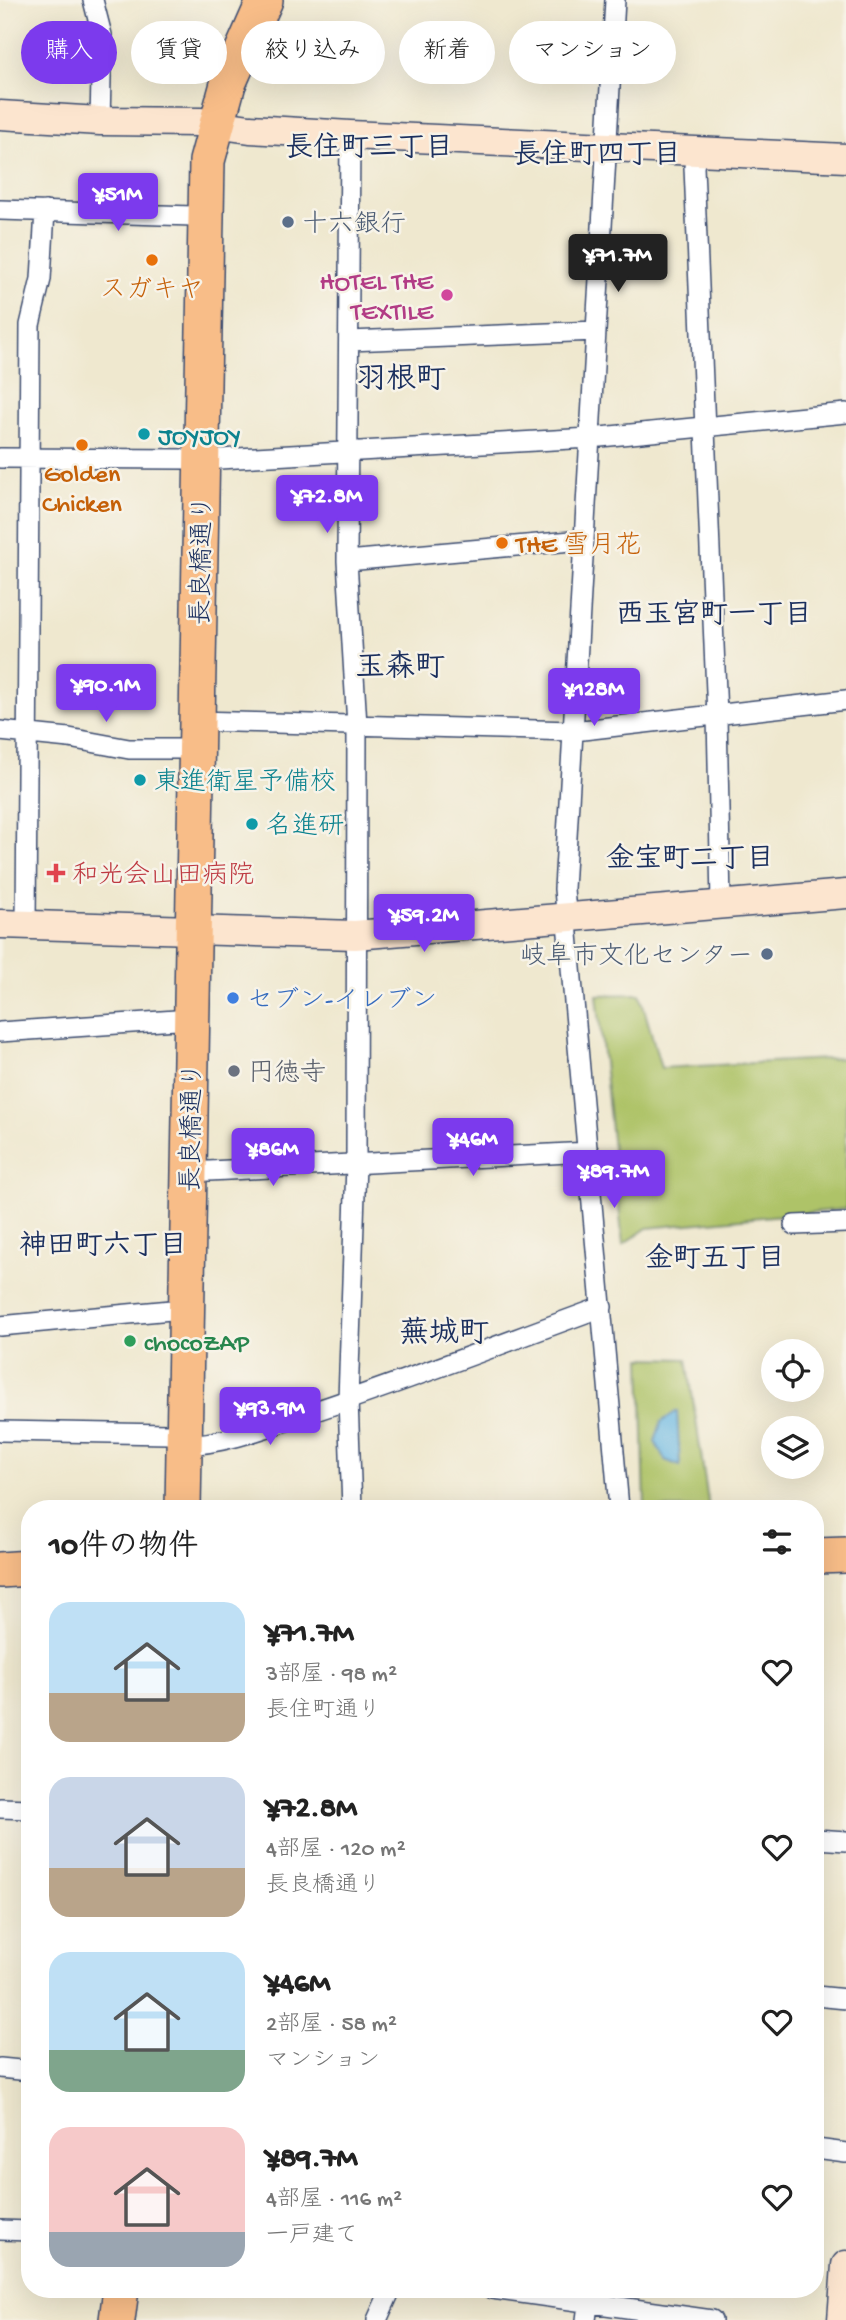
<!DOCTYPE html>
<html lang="ja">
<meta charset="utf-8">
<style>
body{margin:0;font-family:"Gochi Hand","Klee One",sans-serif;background:#f6f6f6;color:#222;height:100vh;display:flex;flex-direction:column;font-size:26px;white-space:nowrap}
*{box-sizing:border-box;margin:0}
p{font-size:23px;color:#767676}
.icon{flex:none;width:38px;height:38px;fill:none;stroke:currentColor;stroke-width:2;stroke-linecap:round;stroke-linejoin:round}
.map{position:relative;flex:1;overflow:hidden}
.side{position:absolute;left:21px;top:1500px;width:803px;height:798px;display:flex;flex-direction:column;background:#fff;border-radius:28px;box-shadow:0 7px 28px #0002}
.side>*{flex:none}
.banner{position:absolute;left:21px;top:21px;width:805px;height:63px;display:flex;gap:14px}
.fabs{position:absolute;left:761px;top:1339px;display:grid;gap:14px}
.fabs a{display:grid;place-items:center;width:63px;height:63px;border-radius:50%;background:#fff;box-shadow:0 7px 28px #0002;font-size:35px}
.price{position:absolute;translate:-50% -60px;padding:0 16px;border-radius:7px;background:#7c3aed;color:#fff;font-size:23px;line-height:46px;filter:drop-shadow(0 2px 4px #0008)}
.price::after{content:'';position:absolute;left:50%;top:42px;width:21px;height:16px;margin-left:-10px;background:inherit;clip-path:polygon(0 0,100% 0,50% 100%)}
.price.active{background:#222;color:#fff}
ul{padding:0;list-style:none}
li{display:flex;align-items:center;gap:21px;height:175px;padding:0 28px}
li span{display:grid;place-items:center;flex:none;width:196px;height:140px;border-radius:21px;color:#555}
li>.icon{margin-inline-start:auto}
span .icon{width:84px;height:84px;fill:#fffc;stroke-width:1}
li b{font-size:30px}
h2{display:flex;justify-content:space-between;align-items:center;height:84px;padding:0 28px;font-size:30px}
.chip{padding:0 24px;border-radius:32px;background:#fff;box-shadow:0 7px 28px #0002;font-size:24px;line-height:63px}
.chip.active{background:#7c3aed;color:#fff}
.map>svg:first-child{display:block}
</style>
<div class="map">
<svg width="846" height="2320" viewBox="0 0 846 2320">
<rect width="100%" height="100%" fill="#f7f3e8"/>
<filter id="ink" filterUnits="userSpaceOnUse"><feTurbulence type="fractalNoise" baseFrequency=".0143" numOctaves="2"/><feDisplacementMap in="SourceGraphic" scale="14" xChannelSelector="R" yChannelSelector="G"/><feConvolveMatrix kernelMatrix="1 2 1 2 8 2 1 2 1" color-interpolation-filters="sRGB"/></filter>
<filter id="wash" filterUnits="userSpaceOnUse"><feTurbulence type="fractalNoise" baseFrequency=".00686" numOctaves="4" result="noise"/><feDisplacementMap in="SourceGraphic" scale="28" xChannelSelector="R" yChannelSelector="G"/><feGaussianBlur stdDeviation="1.57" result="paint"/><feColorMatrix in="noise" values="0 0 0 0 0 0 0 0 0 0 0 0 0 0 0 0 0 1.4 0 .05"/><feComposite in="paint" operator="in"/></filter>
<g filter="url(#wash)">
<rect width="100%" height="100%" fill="#efe8cf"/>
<path fill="#aec367" stroke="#647962" stroke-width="2" d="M640,994L661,1068L846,1058V1209L647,1228L623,1245L597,995Z
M641,1358L687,1359L709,1508H645Z"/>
<path fill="#68b7e3" stroke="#4273a0" stroke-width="2" d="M677,1411L680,1466L665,1460L655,1442L661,1422Z"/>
</g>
<g filter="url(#ink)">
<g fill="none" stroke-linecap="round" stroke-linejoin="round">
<defs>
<path id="street" d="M93,0L102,35L100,121
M615,0L564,889L619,1508
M350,135L347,561L357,725L356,1164L348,1400L352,1508
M697,152L694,167L717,716L721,902
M0,210L193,216
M349,341L596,331
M0,458L187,459
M202,460L590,438L846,413
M347,561L583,540
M196,721L574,731L846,700
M0,731L69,738L129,749H181
M26,926L30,325L41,279L45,211
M0,1032L176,1020
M189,1172L589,1152
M794,1225L846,1223
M0,1326L171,1310
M0,1431L169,1434
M183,1445C227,1444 270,1426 312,1412C409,1380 506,1342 602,1307
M0,1808L30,1809
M816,1839L846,1841
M816,1996L846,1999
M0,2068L30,2071
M816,2149L846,2153
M0,2230L30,2231
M492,2289L712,2320
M377,2320L391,2289
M586,2320L590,2289"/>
<path id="secondary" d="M0,115L100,121L201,122L250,129L350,135L846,158
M0,924L355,935L846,894
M842,2320L846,2265"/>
<path id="highway" d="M183,1508L207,161L228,84L265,0
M816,1556L846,1555
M0,1570L30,1568
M117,2320L121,2289"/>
</defs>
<use href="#street" stroke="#3b4b6f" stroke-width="22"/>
<use href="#secondary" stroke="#3b4b6f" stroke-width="31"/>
<use href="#highway" stroke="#3b4b6f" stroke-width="38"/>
<use href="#street" stroke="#fff" stroke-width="19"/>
<use href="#secondary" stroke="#fce5cf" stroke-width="28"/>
<use href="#highway" stroke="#f8bd88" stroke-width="35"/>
</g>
</g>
<g fill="#5c6f8a" stroke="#f7f3e8" stroke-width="2.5">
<circle cx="288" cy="222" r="7"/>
<circle cx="767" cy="954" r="7"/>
</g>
<g fill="#e8710a" stroke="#f7f3e8" stroke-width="2.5">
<circle cx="152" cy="260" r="7"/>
<circle cx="82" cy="445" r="7"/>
<circle cx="502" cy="543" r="7"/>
</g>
<circle fill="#d1479c" stroke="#f7f3e8" stroke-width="2.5" cx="447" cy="295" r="7"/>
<g fill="#0f9aa8" stroke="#f7f3e8" stroke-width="2.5">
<circle cx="144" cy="434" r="7"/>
<circle cx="140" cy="780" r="7"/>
<circle cx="252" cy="824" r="7"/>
</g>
<path fill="#e0444e" stroke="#f7f3e8" stroke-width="2.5" d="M52.5 862.5h7v7h7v7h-7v7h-7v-7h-7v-7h7z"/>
<circle fill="#3f7fe0" stroke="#f7f3e8" stroke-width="2.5" cx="233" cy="998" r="7"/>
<circle fill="#6b7280" stroke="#f7f3e8" stroke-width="2.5" cx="234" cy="1071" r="7"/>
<circle fill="#2e9e5b" stroke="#f7f3e8" stroke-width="2.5" cx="130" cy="1341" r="7"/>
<g text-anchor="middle" stroke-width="5" stroke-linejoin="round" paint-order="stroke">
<g font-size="26" fill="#4e5e75" stroke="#f7f3e8" text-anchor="start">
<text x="302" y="231">十六銀行</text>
<text x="753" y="963" text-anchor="end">岐阜市文化センター</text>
</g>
<g font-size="26" fill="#b23c85" stroke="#f7f3e8" text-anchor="end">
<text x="433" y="289">HOTEL THE<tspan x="433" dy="30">TEXTILE</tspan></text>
</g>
<g font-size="26" fill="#c56008" stroke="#f7f3e8">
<text x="152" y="296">スガキヤ</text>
<text x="82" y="481">Golden<tspan x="82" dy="30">Chicken</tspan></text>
<text x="516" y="552" text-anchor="start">THE 雪月花</text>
</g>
<g font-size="26" fill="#0d838f" stroke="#f7f3e8" text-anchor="start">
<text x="158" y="443">JOYJOY</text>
<text x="154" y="789">東進衛星予備校</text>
<text x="266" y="833">名進研</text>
</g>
<g font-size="26" fill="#1b2f5e" stroke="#f7f3e8">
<text transform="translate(200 560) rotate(-89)" y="9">長良橋通り</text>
<text transform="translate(190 1127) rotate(-89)" y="9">長良橋通り</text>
</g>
<g font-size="26" fill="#be3a42" stroke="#f7f3e8" text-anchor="start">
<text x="72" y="882">和光会山田病院</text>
</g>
<g font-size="26" fill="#366cbe" stroke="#f7f3e8" text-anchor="start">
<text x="247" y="1007">セブン-イレブン</text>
</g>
<g font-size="26" fill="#5b616d" stroke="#f7f3e8" text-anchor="start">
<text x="248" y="1080">円徳寺</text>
</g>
<g font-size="26" fill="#27864d" stroke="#f7f3e8" text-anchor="start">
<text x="144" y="1350">chocoZAP</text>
</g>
<g font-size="28" font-weight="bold" fill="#1b2f5e" stroke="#f7f3e8">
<text x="369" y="155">長住町三丁目</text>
<text x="597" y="162">長住町四丁目</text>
<text x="714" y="622">西玉宮町一丁目</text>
<text x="690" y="866">金宝町二丁目</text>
<text x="103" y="1253">神田町六丁目</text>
<text x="715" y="1266">金町五丁目</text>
</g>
<g font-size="30" font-weight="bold" fill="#1b2f5e" stroke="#f7f3e8">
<text x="401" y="387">羽根町</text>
<text x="400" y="675">玉森町</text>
<text x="444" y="1341">蕪城町</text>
</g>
</g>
</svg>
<div class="fabs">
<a><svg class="icon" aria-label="locate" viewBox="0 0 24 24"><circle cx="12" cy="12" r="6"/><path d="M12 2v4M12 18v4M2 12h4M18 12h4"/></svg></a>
<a><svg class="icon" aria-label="layers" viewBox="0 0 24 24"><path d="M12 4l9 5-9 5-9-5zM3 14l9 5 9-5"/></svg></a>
</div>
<b class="price" style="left:118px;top:233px">¥51M</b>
<b class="price active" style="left:618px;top:294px">¥71.7M</b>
<b class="price" style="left:327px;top:535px">¥72.8M</b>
<b class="price" style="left:106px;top:724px">¥90.1M</b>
<b class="price" style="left:594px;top:728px">¥128M</b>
<b class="price" style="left:424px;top:954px">¥59.2M</b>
<b class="price" style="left:473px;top:1178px">¥46M</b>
<b class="price" style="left:273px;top:1188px">¥86M</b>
<b class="price" style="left:614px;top:1210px">¥89.7M</b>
<b class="price" style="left:270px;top:1447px">¥93.9M</b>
<div class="banner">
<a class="chip active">購入</a>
<a class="chip">賃貸</a>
<a class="chip">絞り込み</a>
<a class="chip">新着</a>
<a class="chip">マンション</a>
</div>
<section class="side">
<h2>10件の物件<svg class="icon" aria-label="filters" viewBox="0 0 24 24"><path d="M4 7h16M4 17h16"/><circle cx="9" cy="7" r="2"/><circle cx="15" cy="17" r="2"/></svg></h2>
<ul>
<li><span style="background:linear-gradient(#bfe0f5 65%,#b9a48a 0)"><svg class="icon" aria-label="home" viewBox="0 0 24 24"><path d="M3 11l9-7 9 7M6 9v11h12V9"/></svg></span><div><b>¥71.7M</b><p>3部屋 · 98 m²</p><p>長住町通り</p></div><svg class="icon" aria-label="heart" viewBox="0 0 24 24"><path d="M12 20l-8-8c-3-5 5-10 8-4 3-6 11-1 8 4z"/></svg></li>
<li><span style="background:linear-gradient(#c9d6e8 65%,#b9a48a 0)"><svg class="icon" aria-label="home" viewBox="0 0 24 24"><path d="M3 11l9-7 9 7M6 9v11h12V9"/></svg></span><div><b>¥72.8M</b><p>4部屋 · 120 m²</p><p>長良橋通り</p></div><svg class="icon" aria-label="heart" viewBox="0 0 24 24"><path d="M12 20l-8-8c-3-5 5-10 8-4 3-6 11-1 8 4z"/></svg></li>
<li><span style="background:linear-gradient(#bfe0f5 70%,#7fa58c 0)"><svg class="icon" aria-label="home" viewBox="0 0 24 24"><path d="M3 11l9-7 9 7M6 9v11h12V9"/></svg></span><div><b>¥46M</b><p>2部屋 · 58 m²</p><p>マンション</p></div><svg class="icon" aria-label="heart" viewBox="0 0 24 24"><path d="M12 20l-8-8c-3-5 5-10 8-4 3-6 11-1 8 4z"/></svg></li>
<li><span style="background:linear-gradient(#f6c9c9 75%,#9aa5b1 0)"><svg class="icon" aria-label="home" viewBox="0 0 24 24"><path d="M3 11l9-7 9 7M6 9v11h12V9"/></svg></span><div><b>¥89.7M</b><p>4部屋 · 116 m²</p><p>一戸建て</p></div><svg class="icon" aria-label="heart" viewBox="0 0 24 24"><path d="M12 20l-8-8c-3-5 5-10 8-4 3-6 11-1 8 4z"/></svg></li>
</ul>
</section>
</div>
